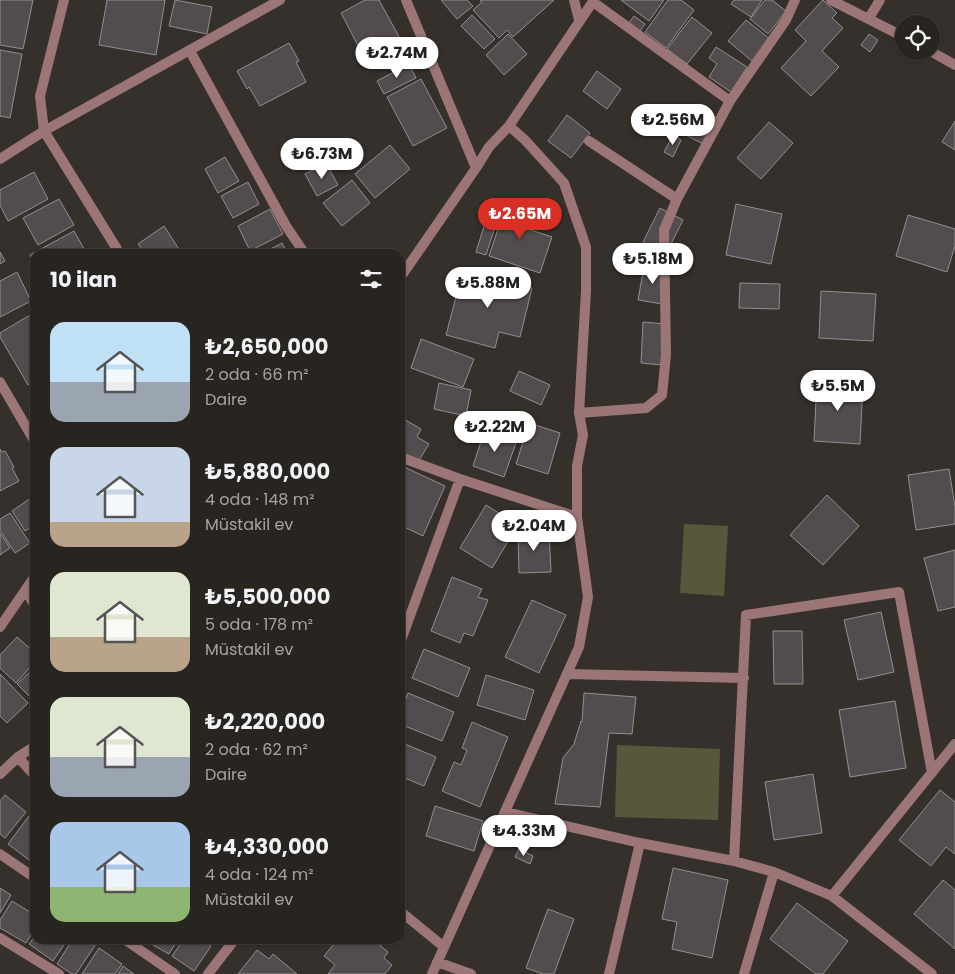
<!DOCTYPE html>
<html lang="tr">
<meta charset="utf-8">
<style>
body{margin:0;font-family:Poppins,sans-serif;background:#302c29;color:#f1f3f6;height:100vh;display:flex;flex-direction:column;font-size:19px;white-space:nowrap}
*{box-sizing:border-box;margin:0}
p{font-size:16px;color:#a5a4a5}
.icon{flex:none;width:28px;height:28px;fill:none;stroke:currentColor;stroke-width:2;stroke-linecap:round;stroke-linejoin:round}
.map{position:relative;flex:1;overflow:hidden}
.panel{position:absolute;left:30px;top:249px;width:375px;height:695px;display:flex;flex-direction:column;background:#282420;border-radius:15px;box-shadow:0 1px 4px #0004,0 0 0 1px #44413e}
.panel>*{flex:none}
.controls{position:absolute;left:895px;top:15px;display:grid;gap:10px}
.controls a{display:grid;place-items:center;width:45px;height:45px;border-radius:50%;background:#282420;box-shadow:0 1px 4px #0004,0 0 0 1px #44413e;font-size:25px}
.price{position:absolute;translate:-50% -42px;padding:0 11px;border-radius:18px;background:#fff;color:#222;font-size:16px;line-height:32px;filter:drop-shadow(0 1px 2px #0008)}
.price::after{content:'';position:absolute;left:50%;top:30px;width:15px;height:11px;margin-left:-8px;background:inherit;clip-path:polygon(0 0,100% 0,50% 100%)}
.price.on{background:#d93025;color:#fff}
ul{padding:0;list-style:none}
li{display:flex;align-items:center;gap:15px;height:125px;padding:0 20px}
li span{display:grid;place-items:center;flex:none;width:140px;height:100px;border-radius:15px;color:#555}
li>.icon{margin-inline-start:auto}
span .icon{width:60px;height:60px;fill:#fffc;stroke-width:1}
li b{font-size:21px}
h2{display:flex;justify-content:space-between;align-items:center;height:60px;padding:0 20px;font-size:21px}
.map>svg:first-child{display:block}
</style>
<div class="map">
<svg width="955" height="974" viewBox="0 0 955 974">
<rect width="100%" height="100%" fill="#35302b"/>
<path fill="#57583b" d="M684,524L728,526L724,596L680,593Z
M617,745L720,749L718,820L615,817Z"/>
<path fill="#534c4f" stroke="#958d91" d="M0,0H33L23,49L0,45Z
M107,0H165L156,55L99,45Z
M175,0L212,7L207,34L169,26Z
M365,0H379L403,44L367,63L341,13Z
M441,0H467L473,6L457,19Z
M480,0H554L513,37L507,30L499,38L473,10L482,2Z
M621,0H664L649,21Z
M668,0H681L694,10L666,48L645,32Z
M734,0H762L751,17L731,4Z
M765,0H772L786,11L768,34L750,19Z
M823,0L837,13L832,18L843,28L822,51L839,67L811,96L781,68L806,41L795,30Z
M472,15L495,39L484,49L461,26Z
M634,16L645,24L640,31L629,23Z
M692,17L712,33L687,64L667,49Z
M746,20L770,39L752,61L728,41Z
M508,34L527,54L504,75L486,55Z
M869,34L878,40L870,52L861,45Z
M289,43L299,61L296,62L306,82L260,106L249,87L247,89L237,71Z
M716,47L747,67L731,92L709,77L717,64L709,58Z
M0,50L22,54L10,118L0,116Z
M409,64L416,78L384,94L377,81Z
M597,71L621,89L607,109L583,91Z
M421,79L447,128L413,146L387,97Z
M698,108L717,118L703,144L684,134Z
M567,115L590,133L571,158L548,141Z
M955,121V150L942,142Z
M769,122L793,143L761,179L737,158Z
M673,135L681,140L673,157L664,152Z
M390,145L410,169L375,198L355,174Z
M225,157L239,181L218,193L205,169Z
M326,163L338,185L317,196L305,174Z
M34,172L48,199L8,221L0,205V190Z
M352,180L370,203L342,226L323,203Z
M248,182L259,204L233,218L221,196Z
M59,199L74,225L38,245L23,218Z
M507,202L537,212L531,230L552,237L540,273L489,256Z
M736,204L782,214L771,264L726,255Z
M660,208L683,220L666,254L643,242Z
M270,209L283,234L250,251L238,226Z
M908,215L955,229V246L947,272L896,256Z
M485,223L495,227L486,255L476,252Z
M164,226L182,254H145L138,244Z
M74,231L87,254H35V263L30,255Z
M282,243L288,254H261Z
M0,252L5,261L0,264Z
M644,266L668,270L662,304L638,300Z
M463,270L532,288L520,337L499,332L495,348L446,335Z
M17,272L31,301L0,317V281Z
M740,283L780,284L779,309L739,308Z
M821,291L876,294L873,341L819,338Z
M35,312V381L28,385L0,337V333Z
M643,322L665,324L662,365L641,363Z
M421,339L474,359L463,387L411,368Z
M519,371L550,385L541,405L510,391Z
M817,380L863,383L860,444L814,441Z
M439,383L471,390L466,416L434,409Z
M402,418L421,429L417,437L429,444L418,462L400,452V423Z
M529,423L560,433L548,474L516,464Z
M485,429L517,440L504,477L473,466Z
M0,449L2,452L5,451L14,467L12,468L19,481L0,491Z
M404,467L445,486L423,536L400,525V477Z
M949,469L955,507V524L916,530L908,475Z
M827,495L859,526L823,565L790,535Z
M31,498L35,505V529L33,526L25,531L12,511Z
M486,505L518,525L492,568L460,548Z
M10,513L30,543L15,553L0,530V519Z
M549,531L551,572L519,573L518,532Z
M0,533L10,548L0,555Z
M400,549L404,551L400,563Z
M955,550V607L938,611L924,558Z
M452,577L482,589L478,597L488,600L473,636L464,633L460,643L431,631Z
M532,600L566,615L539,673L505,657Z
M881,612L894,672L858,680L844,620Z
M773,631H802L803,684H774Z
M17,637L35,653V662L16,683L0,668V655Z
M424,649L470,668L458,697L412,678Z
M35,667V698L33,700L17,684Z
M0,674L28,703L7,723L0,716Z
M486,675L534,690L525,720L477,705Z
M408,693L454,712L442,741L400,724V713Z
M584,693L636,697L632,734L609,733L600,807L555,804L563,758L574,744L581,721L582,722Z
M895,701L906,768L850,777L839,710Z
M472,722L508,737L480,807L442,791L454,762L461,765L467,750L462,748Z
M400,742L436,757L424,786L400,776Z
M813,774L822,833L774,840L765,782Z
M940,790L955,802V854L946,847L931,866L899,840Z
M5,795L26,812L5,838L0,834V801Z
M400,795L404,796L400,808Z
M435,806L483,821L474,851L426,836Z
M29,816L35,820V852L29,860L8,844Z
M519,849L533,856L530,864L515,857Z
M673,868L728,880L712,958L672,949L677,922L662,919Z
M943,880L955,890V949L914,914Z
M0,888L11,895L0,913Z
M12,901L35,915V928L26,943L0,928V920Z
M797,903L848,941L823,974H816L770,939Z
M548,909L574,919L554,974H543L526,968Z
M35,936V939H68L53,961L29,944Z
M73,939H89L96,944L76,974H72L57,964Z
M147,939H178L169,954L146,941Z
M184,939H200L211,946L194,971L172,956Z
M338,939H372L388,952L384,958L392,965L385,974H328L335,965L324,956Z
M99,948L122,964L115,974H82Z
M257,950L269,959L273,954L297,974H238Z
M123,966L134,974H118Z"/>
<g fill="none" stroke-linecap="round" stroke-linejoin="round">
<path stroke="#9c7577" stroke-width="10" d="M64,0L40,96L44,131L120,254
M406,0L476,168
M574,0L579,20
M831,0L904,37
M593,2L730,101
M869,18L880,0
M190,51L286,226L305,254
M930,51L955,65
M589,141L677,199
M0,159L44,131L280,0
M400,278L476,168L489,147L509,126L594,0
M0,382L35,442
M579,413L646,408L662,395L666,355L664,230L677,199L730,101L786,20L795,0
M400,457L460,479L577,517
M26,591L35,606
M0,627L35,576
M400,643L460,479
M567,674L744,678
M18,757L35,776
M0,774L18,757L35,746
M505,812L640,843L734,861L774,872L832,896L932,974
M0,854L35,878
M734,861L746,615L899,592L932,773
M832,896L955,744
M400,911L444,947
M0,938L59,974
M124,939L175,974
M437,962L471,974
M208,974L235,939
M432,974L579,647L588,597L577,517V466L583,435L579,413L586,291V247L564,183L525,140L509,126
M609,974L640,843
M744,974L774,872"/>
</g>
</svg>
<div class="controls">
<a><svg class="icon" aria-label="locate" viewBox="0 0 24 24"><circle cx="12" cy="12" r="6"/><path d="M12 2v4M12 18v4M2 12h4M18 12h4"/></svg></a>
</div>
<b class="price" style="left:397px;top:79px">₺2.74M</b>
<b class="price" style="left:673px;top:146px">₺2.56M</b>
<b class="price" style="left:322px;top:180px">₺6.73M</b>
<b class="price on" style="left:520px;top:240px">₺2.65M</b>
<b class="price" style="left:653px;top:285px">₺5.18M</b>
<b class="price" style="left:488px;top:309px">₺5.88M</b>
<b class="price" style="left:838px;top:412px">₺5.5M</b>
<b class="price" style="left:495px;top:453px">₺2.22M</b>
<b class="price" style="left:534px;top:552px">₺2.04M</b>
<b class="price" style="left:524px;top:857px">₺4.33M</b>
<section class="panel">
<h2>10 ilan<svg class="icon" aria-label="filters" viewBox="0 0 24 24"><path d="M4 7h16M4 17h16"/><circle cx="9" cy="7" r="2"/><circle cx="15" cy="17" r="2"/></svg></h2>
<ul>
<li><span style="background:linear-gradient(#bfe0f5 60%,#9aa5b1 0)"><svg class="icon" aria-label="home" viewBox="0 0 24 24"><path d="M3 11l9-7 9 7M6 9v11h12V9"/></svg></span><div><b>₺2,650,000</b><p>2 oda · 66 m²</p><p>Daire</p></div></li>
<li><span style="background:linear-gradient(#c9d6e8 75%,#b9a48a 0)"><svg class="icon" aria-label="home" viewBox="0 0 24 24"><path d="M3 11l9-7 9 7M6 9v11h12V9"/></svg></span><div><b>₺5,880,000</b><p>4 oda · 148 m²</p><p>Müstakil ev</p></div></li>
<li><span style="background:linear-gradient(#dfe7d0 65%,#b9a48a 0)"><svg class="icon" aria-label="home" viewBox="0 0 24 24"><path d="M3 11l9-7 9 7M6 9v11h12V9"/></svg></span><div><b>₺5,500,000</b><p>5 oda · 178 m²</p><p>Müstakil ev</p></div></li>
<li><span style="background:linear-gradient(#dfe7d0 60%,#9aa5b1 0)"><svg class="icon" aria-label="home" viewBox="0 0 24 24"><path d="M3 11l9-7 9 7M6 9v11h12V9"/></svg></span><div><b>₺2,220,000</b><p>2 oda · 62 m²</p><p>Daire</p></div></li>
<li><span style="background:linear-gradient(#a9c7e8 65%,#8fb573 0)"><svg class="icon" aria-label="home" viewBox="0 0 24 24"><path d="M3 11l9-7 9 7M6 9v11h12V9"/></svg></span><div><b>₺4,330,000</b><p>4 oda · 124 m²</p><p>Müstakil ev</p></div></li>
</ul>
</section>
</div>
